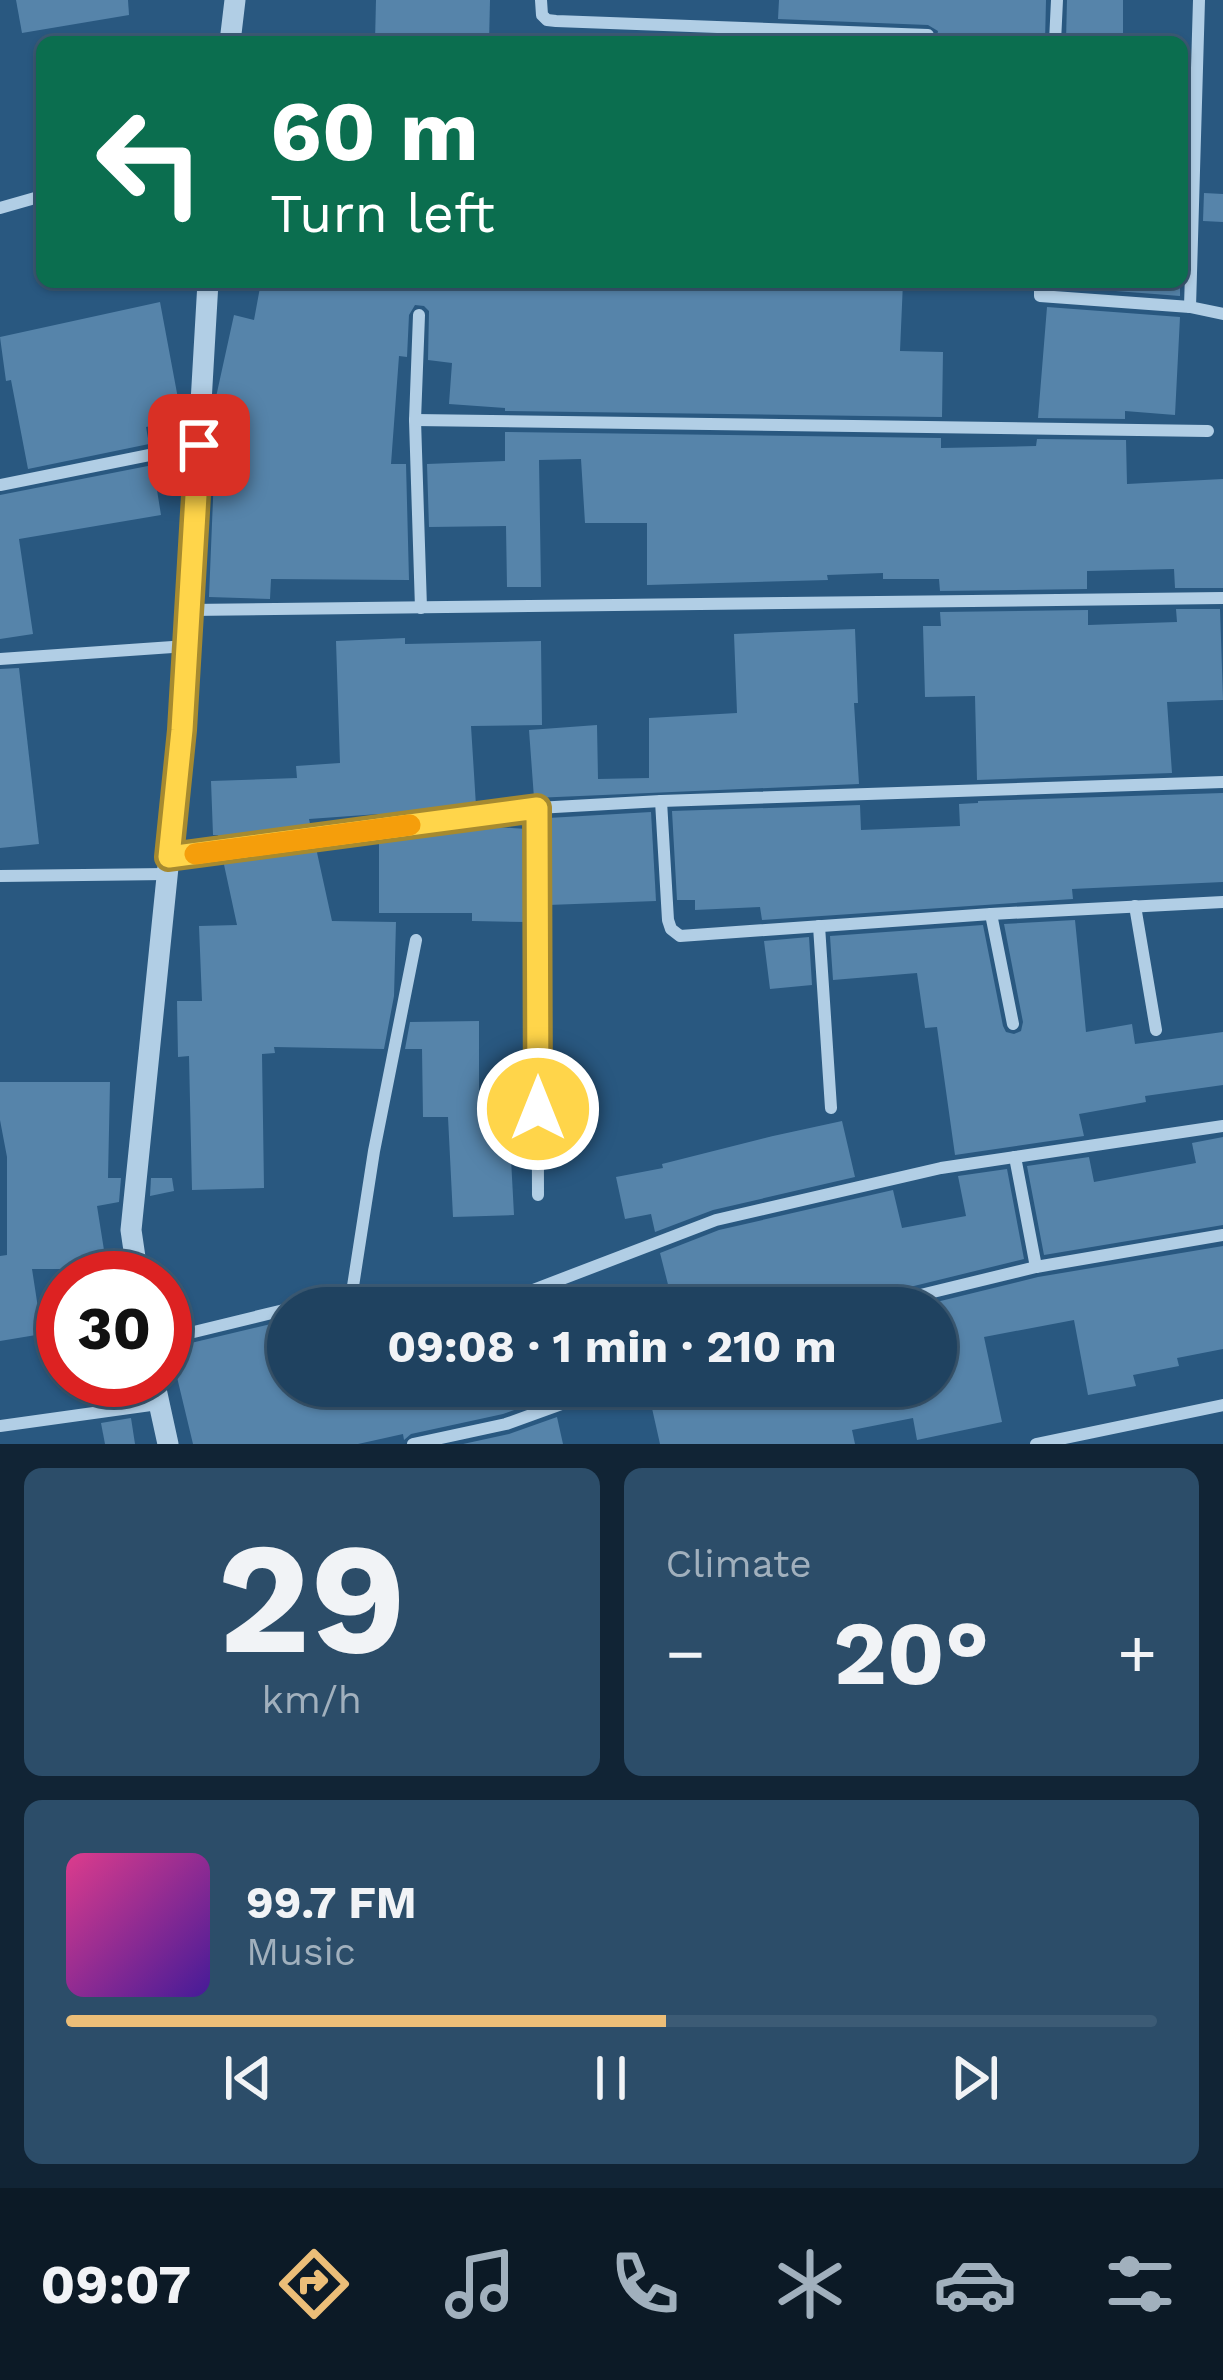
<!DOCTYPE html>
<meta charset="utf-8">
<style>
body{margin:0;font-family:"Work Sans",sans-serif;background:#2c4d69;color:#f1f3f6;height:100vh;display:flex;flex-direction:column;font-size:45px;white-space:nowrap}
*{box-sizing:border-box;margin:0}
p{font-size:39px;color:#a1b0bd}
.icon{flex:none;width:66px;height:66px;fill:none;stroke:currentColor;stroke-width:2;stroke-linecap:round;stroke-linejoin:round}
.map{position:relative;height:1444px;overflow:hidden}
.side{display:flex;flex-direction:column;gap:24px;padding:24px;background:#112435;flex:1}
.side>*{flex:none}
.top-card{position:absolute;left:36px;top:36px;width:1152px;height:252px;border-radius:18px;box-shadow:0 3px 9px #0004,0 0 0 3px #3c5b75;background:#0b6e4f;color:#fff;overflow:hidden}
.speed{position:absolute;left:36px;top:1251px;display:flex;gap:24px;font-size:60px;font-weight:700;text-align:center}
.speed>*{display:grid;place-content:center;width:156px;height:156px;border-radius:50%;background:#1f4260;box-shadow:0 3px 9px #0004,0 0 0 3px #3c5b75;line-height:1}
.speed .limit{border:18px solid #d22;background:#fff;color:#111}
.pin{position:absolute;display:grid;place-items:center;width:102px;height:102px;color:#fff;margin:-51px;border-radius:24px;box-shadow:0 6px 18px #0006}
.me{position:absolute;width:132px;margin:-66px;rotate:0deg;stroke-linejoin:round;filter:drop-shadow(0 0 9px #0008)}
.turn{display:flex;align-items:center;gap:42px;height:252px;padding:0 36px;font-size:54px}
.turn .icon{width:156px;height:156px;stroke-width:2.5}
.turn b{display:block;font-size:84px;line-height:102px}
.big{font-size:90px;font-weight:700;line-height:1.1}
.side .card{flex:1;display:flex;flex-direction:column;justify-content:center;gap:18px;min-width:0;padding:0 42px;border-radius:18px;background:#2c4d69}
.side .dial{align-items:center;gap:0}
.dial b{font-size:156px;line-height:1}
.song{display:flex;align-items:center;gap:36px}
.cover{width:144px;height:144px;border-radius:18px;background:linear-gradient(135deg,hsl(330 70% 55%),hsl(260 70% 35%))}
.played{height:12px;border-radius:6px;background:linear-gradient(90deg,#ecbe78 55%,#3c5b75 55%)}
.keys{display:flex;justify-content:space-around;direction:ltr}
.heat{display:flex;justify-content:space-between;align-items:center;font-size:66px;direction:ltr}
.side .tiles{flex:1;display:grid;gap:24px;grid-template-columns:1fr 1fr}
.card:last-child{grid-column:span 2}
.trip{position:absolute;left:267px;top:1287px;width:690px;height:120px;border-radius:60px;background:#1f4260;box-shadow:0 3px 9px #0004,0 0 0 3px #3c5b75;font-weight:700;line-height:120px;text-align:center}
.tab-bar{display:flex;height:192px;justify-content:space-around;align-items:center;background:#0c1a26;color:#a1b0bd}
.tab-bar .icon{width:84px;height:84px}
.tab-bar .on{color:#ecbe78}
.tab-bar b{font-size:54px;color:#f1f3f6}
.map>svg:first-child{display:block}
.building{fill:#5684aa}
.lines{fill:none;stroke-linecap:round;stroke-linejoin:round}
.minor{stroke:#b1cee5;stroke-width:12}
.tertiary{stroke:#b1cee5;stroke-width:21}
.route-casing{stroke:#a68a30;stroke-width:30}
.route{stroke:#ffd54a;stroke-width:21}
.slow{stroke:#f59e0b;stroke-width:21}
</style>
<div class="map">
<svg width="1223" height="1444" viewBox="0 0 1223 1444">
<rect width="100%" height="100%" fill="#295880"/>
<g class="building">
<polygon points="16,0 128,0 129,15 22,33"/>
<polygon points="376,0 490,0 489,42 375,42"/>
<polygon points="779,0 1046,0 1045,42 936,42 938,31 928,25 778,19"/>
<polygon points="1067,0 1123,0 1123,42 1066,42"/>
<polygon points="1204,193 1223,194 1223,222 1203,221"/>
<polygon points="261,282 903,282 900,351 943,352 942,417 505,411 505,408 449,404 452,363 428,360 429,311 424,306 415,305 409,315 407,357 399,356 391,464 406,464 409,580 271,579 270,599 209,597 214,475 223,412 215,414 216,397 234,315 254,320"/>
<polygon points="1051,282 1180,282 1180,296 1051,286"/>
<polygon points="160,302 182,420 146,427 149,444 28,469 11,380 6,381 0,337"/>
<polygon points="1047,307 1180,317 1175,415 1125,411 1125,419 1038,418"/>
<polygon points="505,432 941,438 941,448 1036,446 1037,439 1126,440 1127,484 1223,479 1223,588 1175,588 1174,569 1087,571 1087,589 940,591 939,579 883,579 883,573 827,575 828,580 647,585 647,523 585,523 581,459 539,460 541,587 507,587 506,526 429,527 427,464 505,461"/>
<polygon points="153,465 161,515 19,539 33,634 0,639 0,495"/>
<polygon points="1176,609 1220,609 1223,700 1167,702 1172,773 977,780 975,696 925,697 923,626 941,626 940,612 1088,610 1088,625 1177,622"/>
<polygon points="855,629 858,703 854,703 859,784 534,798 529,730 597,725 598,779 649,778 649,718 737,713 734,634"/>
<polygon points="405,638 405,644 541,641 542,725 471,726 476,806 379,818 379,814 309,819 311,828 219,840 218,835 213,835 211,781 297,778 296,766 340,763 336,641"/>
<polygon points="19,668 39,844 0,848 0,669"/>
<polygon points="1223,793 1223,882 1072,889 1073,899 762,920 760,907 695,910 695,900 677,900 672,811 860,805 861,830 960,826 959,804 978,803 978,801"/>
<polygon points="651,812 656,901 548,905 548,818"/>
<polygon points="478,826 527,829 527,922 472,921 472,913 379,913 379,840"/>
<polygon points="316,848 332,921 396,922 394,996 384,1049 274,1047 275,1053 262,1054 264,1188 192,1190 189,1056 178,1057 177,1001 202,1001 199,926 237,925 223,860"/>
<polygon points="1075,920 1086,1032 1132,1024 1135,1044 1223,1032 1223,1085 1145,1096 1146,1102 1079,1114 1084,1136 955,1155 937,1027 925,1028 917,973 833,980 830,936 983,925 1003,1026 1006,1032 1014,1034 1021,1031 1023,1022 1004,924"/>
<polygon points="809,937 812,985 770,989 764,941"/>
<polygon points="479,1021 479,1122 509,1121 514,1215 453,1217 448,1117 423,1117 422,1049 405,1049 410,1022"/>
<polygon points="0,1082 110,1082 108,1178 121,1178 119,1202 97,1206 107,1269 32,1269 42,1334 0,1341 0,1256 7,1255 7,1157 0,1120"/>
<polygon points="842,1121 855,1177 713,1210 655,1232 651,1214 625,1219 616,1177 663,1168 662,1164 773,1136"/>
<polygon points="1223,1137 1223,1225 1044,1255 1027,1166 1089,1157 1094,1182 1196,1163 1192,1143"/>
<polygon points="1007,1169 1024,1259 865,1298 859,1301 857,1308 674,1308 660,1253 719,1230 893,1190 902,1228 966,1216 958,1176"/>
<polygon points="151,1178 172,1178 174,1191 150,1196"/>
<polygon points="1223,1246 1223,1349 1177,1358 1179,1366 1133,1375 1136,1386 1088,1395 1074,1320 984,1337 1002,1422 917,1440 913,1418 852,1430 855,1444 660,1444 647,1386 936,1386 936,1308 912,1308 1038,1277"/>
<polygon points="288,1320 288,1386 551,1386 553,1396 503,1414 411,1434 404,1440 403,1434 358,1444 193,1444 170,1348"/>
<polygon points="94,1380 125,1380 128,1398 98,1402"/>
<polygon points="557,1417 563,1444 463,1444 509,1434"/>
<polygon points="131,1418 135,1444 105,1444 101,1423"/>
</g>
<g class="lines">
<g class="minor">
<polyline points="541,0 542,15 547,20 556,21 928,35"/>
<polyline points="1055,42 1057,0"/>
<polyline points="0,208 42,196"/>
<polyline points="1040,282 1040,296 1190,307 1223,314"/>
<polyline points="1190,307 1199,0"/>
<polyline points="419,315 415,420 421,608"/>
<polyline points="415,420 1208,431"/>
<polyline points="0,485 199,445"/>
<polyline points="189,610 1223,598"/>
<polyline points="0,659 187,646"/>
<polyline points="661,801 668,920 671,929 680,936 991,914 1223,902"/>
<polyline points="537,808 538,1195"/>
<polyline points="169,857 537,808 661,801 1223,782"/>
<polyline points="0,876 167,874"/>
<polyline points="1135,906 1156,1030"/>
<polyline points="991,914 1013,1024"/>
<polyline points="819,926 831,1108"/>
<polyline points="1015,1157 1036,1267"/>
<polyline points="351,1299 374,1151 416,940"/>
<polyline points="292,1308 334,1299 351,1299 360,1308"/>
<polyline points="486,1308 716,1220 941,1168 1223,1126"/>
<polyline points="867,1308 1036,1267 1223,1235"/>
<polyline points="165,1339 288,1309"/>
<polyline points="0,1426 158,1404"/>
<polyline points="413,1444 506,1424 611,1386"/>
<polyline points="1036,1444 1223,1405"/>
</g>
<g class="tertiary">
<polyline points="230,42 235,0"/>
<polyline points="138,1278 131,1230 182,730 208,282"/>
<polyline points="154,1380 168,1444"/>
</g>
</g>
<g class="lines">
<g class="route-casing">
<polyline id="route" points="199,445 182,730 169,857 537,808 538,1109"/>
</g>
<use href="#route" class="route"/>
<polyline class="slow" points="195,854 410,825"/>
</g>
</svg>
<div class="speed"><div class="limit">30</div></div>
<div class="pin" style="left:199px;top:445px;background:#d93025"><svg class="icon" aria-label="arrive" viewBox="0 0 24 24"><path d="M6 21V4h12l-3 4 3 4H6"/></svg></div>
<svg class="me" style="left:538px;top:1109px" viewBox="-20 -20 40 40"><circle r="17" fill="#ffd54a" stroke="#fff" stroke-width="3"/><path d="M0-11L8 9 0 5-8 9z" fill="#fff"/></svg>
<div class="trip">09:08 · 1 min · 210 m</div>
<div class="top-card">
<div class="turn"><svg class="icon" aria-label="left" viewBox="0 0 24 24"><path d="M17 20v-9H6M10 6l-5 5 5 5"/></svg><div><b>60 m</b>Turn left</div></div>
</div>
</div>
<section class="side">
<div class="tiles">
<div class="card dial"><b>29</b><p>km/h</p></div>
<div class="card"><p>Climate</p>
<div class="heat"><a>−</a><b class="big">20°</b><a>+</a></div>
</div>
<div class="card">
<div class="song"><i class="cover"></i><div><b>99.7 FM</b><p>Music</p></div></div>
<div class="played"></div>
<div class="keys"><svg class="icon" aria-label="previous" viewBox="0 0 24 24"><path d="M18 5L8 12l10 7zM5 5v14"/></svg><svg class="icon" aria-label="pause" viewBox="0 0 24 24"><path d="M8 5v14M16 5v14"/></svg><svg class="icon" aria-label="next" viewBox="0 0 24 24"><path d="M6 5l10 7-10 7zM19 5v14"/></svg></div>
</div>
</div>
</section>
<nav class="tab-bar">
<b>09:07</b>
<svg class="icon on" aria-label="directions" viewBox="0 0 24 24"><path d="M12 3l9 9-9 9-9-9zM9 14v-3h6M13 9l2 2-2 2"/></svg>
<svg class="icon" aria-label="music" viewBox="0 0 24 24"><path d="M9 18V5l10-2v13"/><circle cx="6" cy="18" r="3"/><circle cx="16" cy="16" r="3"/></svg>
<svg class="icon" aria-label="phone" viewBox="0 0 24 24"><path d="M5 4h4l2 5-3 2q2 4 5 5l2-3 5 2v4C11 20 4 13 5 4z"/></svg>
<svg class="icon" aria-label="climate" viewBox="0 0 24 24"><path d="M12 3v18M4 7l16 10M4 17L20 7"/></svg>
<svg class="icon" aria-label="car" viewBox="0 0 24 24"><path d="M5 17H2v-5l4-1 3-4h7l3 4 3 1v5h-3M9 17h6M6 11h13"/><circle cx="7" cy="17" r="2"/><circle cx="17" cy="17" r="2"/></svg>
<svg class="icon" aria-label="filters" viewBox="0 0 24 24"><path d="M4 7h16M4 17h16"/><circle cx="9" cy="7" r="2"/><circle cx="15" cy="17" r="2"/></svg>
</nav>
